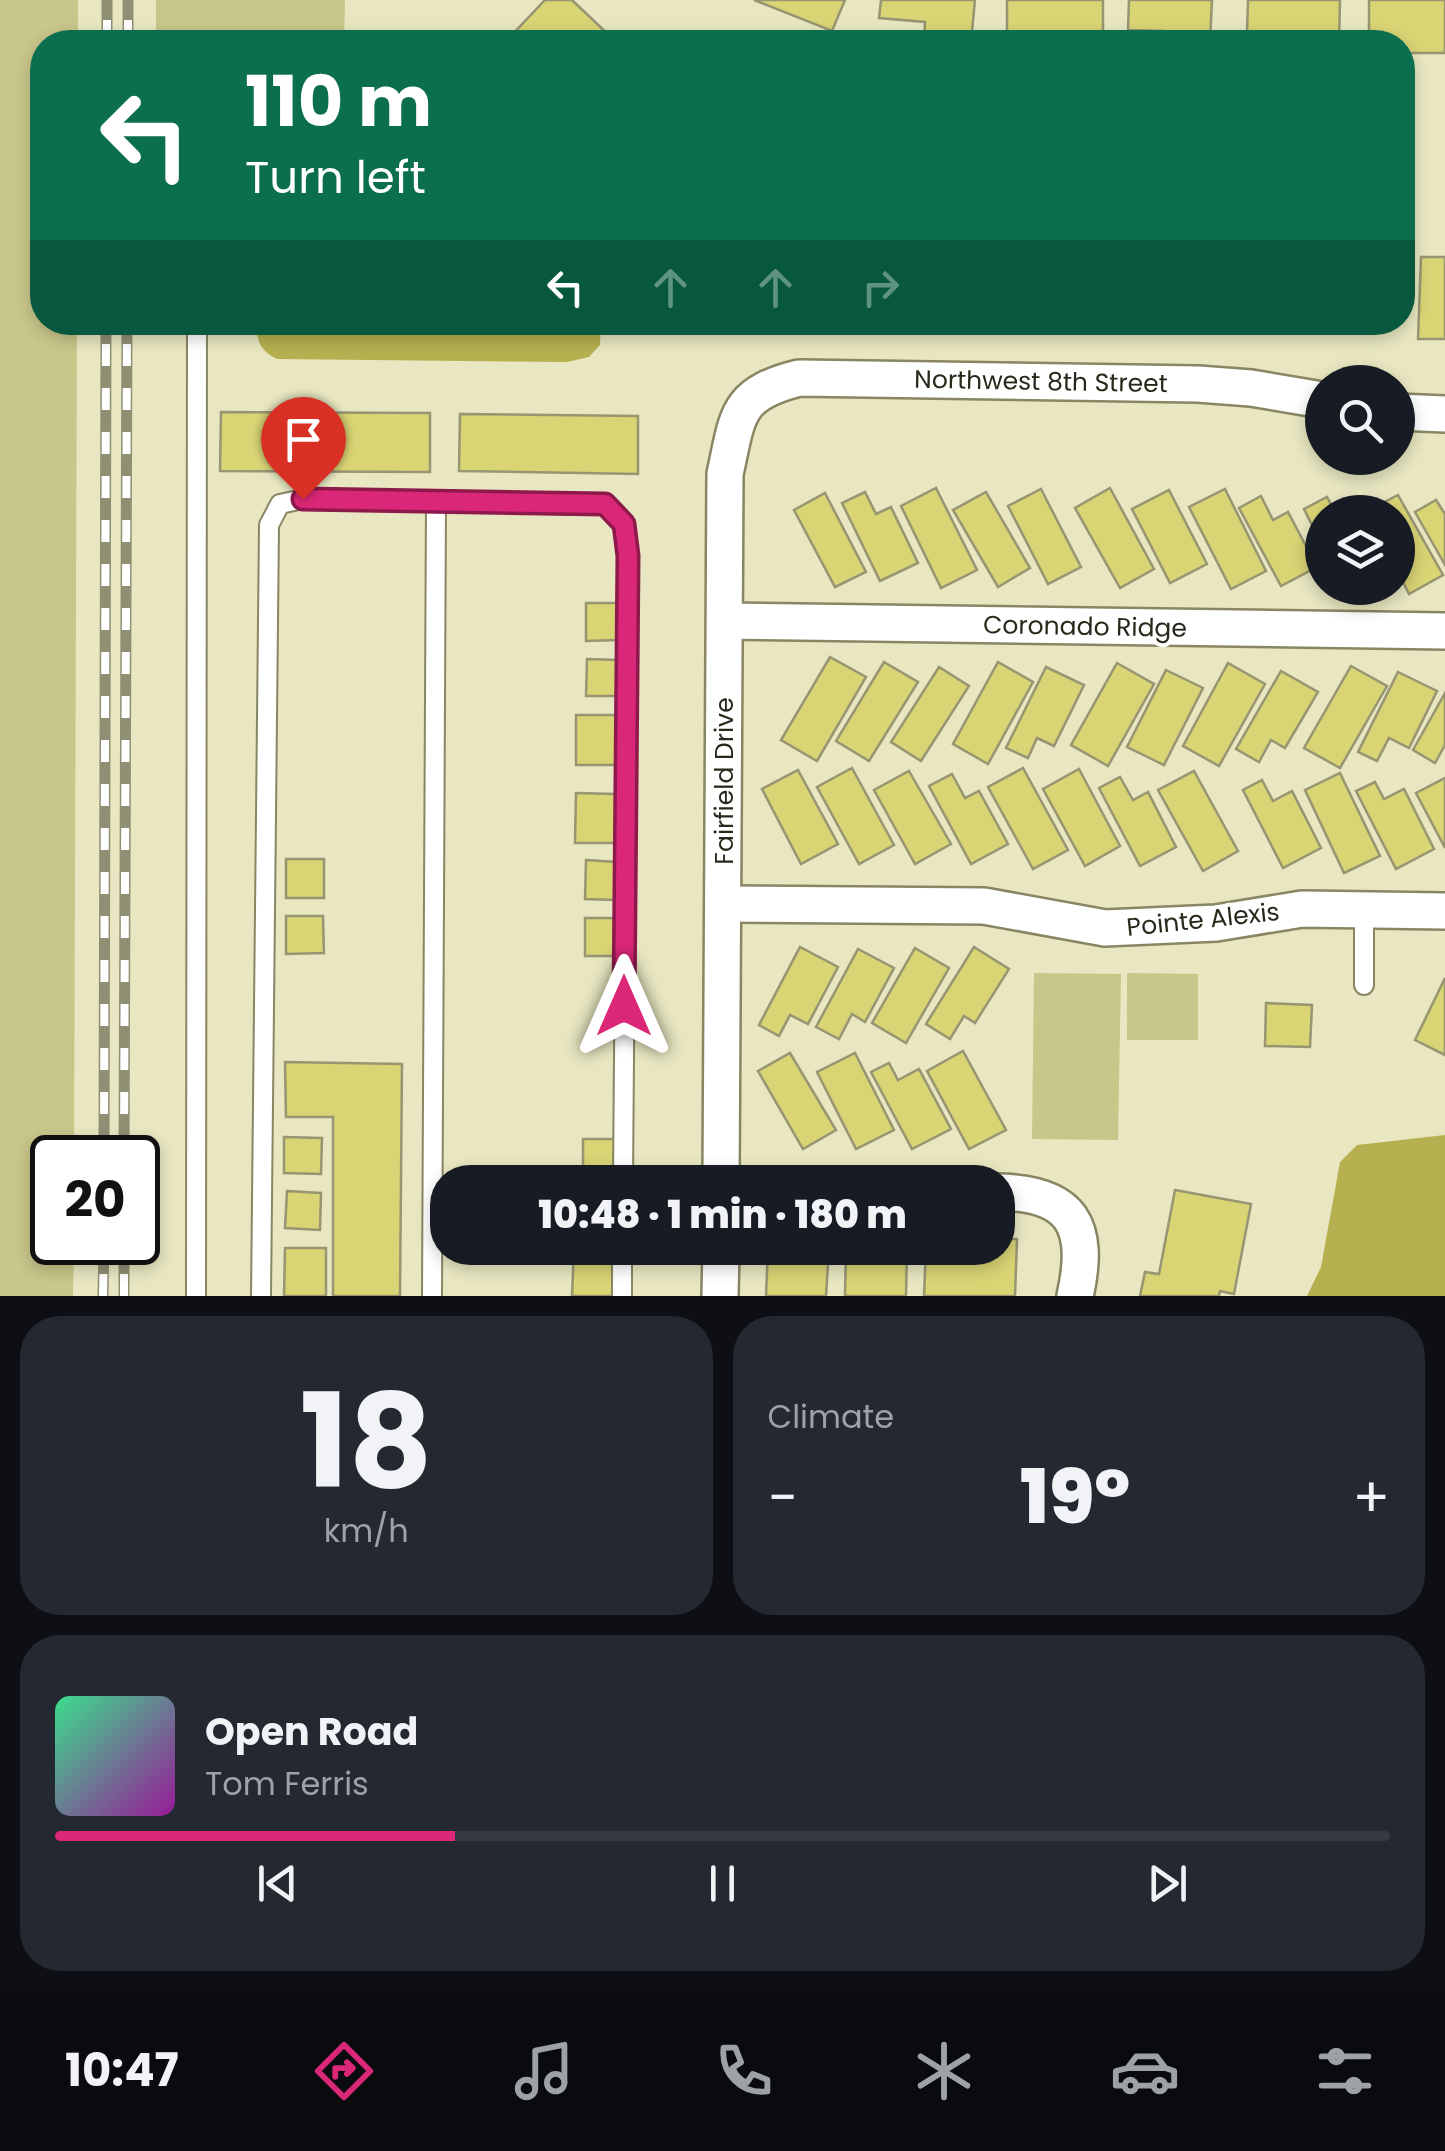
<!DOCTYPE html>
<meta charset="utf-8">
<style>
body{margin:0;font-family:Poppins,sans-serif;background:#242831;color:#f1f3f6;height:100vh;display:flex;flex-direction:column;font-size:38px;white-space:nowrap}
*{box-sizing:border-box;margin:0}
p{font-size:32px;color:#9ea1a6}
.icon{flex:none;width:55px;height:55px;fill:none;stroke:currentColor;stroke-width:2;stroke-linecap:round;stroke-linejoin:round}
.map{position:relative;height:1296px;overflow:hidden}
.details{display:flex;flex-direction:column;gap:20px;padding:20px;background:#0d0f14;flex:1}
.details>*{flex:none}
.guide{position:absolute;left:30px;top:30px;width:1385px;height:305px;border-radius:40px;box-shadow:0 5px 15px #0003;background:#0b6e4f;color:#fff;overflow:hidden}
.tools{position:absolute;left:1305px;top:365px;display:grid;gap:20px}
.tools a{display:grid;place-items:center;width:110px;height:110px;border-radius:50%;background:#171b24;box-shadow:0 5px 15px #0003;font-size:50px}
.speed{position:absolute;left:30px;top:1135px;display:flex;gap:20px;font-size:50px;font-weight:700;text-align:center}
.speed>*{display:grid;place-content:center;width:130px;height:130px;border-radius:50%;background:#171b24;box-shadow:0 5px 15px #0003;line-height:1}
.speed .limit{border:5px solid #111;border-radius:15px;background:#fff;color:#111}
.pin{position:absolute;display:grid;place-items:center;width:85px;height:85px;color:#fff;margin:-102px -42px;border-radius:50% 50% 50% 0;rotate:-45deg;box-shadow:0 0 10px #0007}
.pin .icon{rotate:45deg}
.me{position:absolute;width:110px;margin:-55px;rotate:0deg;stroke-linejoin:round;filter:drop-shadow(0 0 8px #0008)}
.turn{display:flex;align-items:center;gap:35px;height:210px;padding:0 50px;font-size:45px}
.turn .icon{width:130px;height:130px;stroke-width:2.5}
.turn b{display:block;font-size:70px;line-height:85px}
.lanes{display:flex;align-items:center;height:95px;padding:0 50px;background:#0003;justify-content:center;gap:50px;direction:ltr}
.lanes .off{opacity:.35}
.big{font-size:75px;font-weight:800;line-height:1.1}
.details .widget{flex:1;display:flex;flex-direction:column;justify-content:center;gap:15px;min-width:0;padding:0 35px;border-radius:40px;background:#242831}
.details .dial{align-items:center;gap:0}
.dial b{font-size:130px;line-height:1}
.song{display:flex;align-items:center;gap:30px}
.cover{width:120px;height:120px;border-radius:15px;background:linear-gradient(135deg,hsl(150 70% 55%),hsl(300 70% 35%))}
.played{height:10px;border-radius:5px;background:linear-gradient(90deg,#db2777 30%,#363941 30%)}
.keys{display:flex;justify-content:space-around;direction:ltr}
.heat{display:flex;justify-content:space-between;align-items:center;font-size:55px;direction:ltr}
.details .tiles{flex:1;display:grid;gap:20px;grid-template-columns:1fr 1fr}
.widget:last-child{grid-column:span 2}
.trip{position:absolute;left:430px;top:1165px;width:585px;height:100px;border-radius:40px;background:#171b24;box-shadow:0 5px 15px #0003;font-weight:800;line-height:100px;text-align:center}
.tabs{display:flex;height:160px;justify-content:space-around;align-items:center;background:#090b0e;color:#9ea1a6}
.tabs .icon{width:70px;height:70px}
.tabs .current{color:#db2777}
.tabs b{font-size:45px;color:#f1f3f6}
.map>svg:first-child{display:block}
.green{fill:#c9c68a}
.water{fill:#b6b050}
.building{fill:#d9d474;stroke:#979572;stroke-width:2.5}
.lines{fill:none;stroke-linecap:round;stroke-linejoin:round}
.lane-casing{stroke:#888663;stroke-width:22}
.street-casing{stroke:#888663;stroke-width:40}
.lane{stroke:#fff;stroke-width:18}
.street{stroke:#fff;stroke-width:35}
.rail-casing{stroke:#8f8f74;stroke-width:11}
.rail{stroke:#fff;stroke-width:8;stroke-dasharray:22;stroke-linecap:butt}
.route-casing{stroke:#8e194d;stroke-width:25}
.route{stroke:#db2777;stroke-width:18}
.labels{text-anchor:middle;stroke-width:8;stroke-linejoin:round;paint-order:stroke}
.street-label{font-size:25px;fill:#29291b;stroke:#fff}
</style>
<div class="map">
<svg width="1445" height="1296" viewBox="0 0 1445 1296">
<rect width="100%" height="100%" fill="#e8e7c1"/>
<g class="green">
<polygon points="0,0 78,0 78,42 42,42 42,322 77,323 74,1157 52,1158 52,1242 74,1243 73,1296 0,1296"/>
<polygon points="156,0 345,0 344,42 156,42"/>
<polygon points="1034,973 1121,974 1118,1140 1032,1139"/>
<polygon points="1127,973 1198,974 1198,1040 1127,1040"/>
</g>
<g class="water">
<path d="M256,323L601,322V323L600,345L589,357L567,362L277,359C260,351 257,341 256,323Z"/>
<polygon points="1445,1135 1445,1296 1307,1296 1321,1267 1340,1162 1357,1145"/>
</g>
<g class="building">
<polygon points="545,0 572,0 612,38 607,42 516,42 510,37"/>
<polygon points="754,0 845,0 832,31"/>
<polygon points="881,0 975,0 971,42 924,42 925,22 879,18"/>
<polygon points="1007,0 1103,0 1103,42 1007,40"/>
<polygon points="1129,0 1212,0 1210,42 1162,42 1163,31 1128,30"/>
<polygon points="1248,0 1340,0 1339,42 1268,42 1268,34 1247,33"/>
<polygon points="1369,0 1445,0 1445,53 1402,53 1402,42 1369,42"/>
<polygon points="1421,257 1445,257 1445,339 1418,339"/>
<polygon points="221,412 430,413 430,472 220,471"/>
<polygon points="460,414 638,416 638,474 459,471"/>
<polygon points="936,488 977,570 941,588 901,506"/>
<polygon points="1110,488 1154,569 1120,588 1075,508"/>
<polygon points="1041,489 1081,567 1048,584 1008,506"/>
<polygon points="1225,489 1266,571 1231,589 1189,507"/>
<polygon points="1169,490 1207,564 1170,583 1132,509"/>
<polygon points="865,492 876,514 891,507 918,563 880,581 842,503"/>
<polygon points="986,492 1030,568 998,587 953,510"/>
<polygon points="825,493 866,572 835,587 794,510"/>
<polygon points="1398,495 1443,575 1409,594 1398,572 1398,512 1366,512"/>
<polygon points="1261,496 1273,520 1288,512 1317,567 1281,586 1239,508"/>
<polygon points="1327,497 1335,512 1322,512 1322,545 1304,509"/>
<polygon points="1436,500 1445,514 1445,565 1415,512"/>
<polygon points="586,603 618,603 618,640 586,641"/>
<polygon points="830,657 866,677 817,761 781,740"/>
<polygon points="587,659 618,660 617,696 586,696"/>
<polygon points="884,662 918,682 869,761 836,741"/>
<polygon points="998,662 1033,682 988,764 953,744"/>
<polygon points="1117,663 1154,684 1108,766 1071,745"/>
<polygon points="1228,663 1265,684 1219,766 1183,746"/>
<polygon points="1351,666 1387,686 1340,768 1304,748"/>
<polygon points="939,667 969,686 921,761 891,742"/>
<polygon points="1046,667 1084,685 1054,746 1037,738 1028,758 1006,748"/>
<polygon points="1166,670 1203,688 1164,765 1127,747"/>
<polygon points="1281,671 1318,692 1285,748 1271,740 1259,762 1236,749"/>
<polygon points="1398,672 1437,691 1409,748 1389,738 1377,761 1358,752"/>
<polygon points="1445,693 1445,745 1435,763 1413,750"/>
<rect x="576" y="715" width="41" height="50"/>
<polygon points="852,768 894,845 859,864 817,787"/>
<polygon points="1023,768 1068,850 1033,869 988,787"/>
<polygon points="1079,769 1120,846 1085,866 1043,789"/>
<polygon points="798,770 838,844 801,864 762,789"/>
<polygon points="909,771 951,844 915,864 874,790"/>
<polygon points="1194,771 1238,851 1203,871 1158,790"/>
<polygon points="1340,773 1380,856 1344,873 1305,790"/>
<polygon points="952,774 965,798 979,791 1008,844 971,864 929,786"/>
<polygon points="1120,777 1133,800 1148,792 1176,847 1140,866 1099,788"/>
<polygon points="1445,778 1445,848 1416,793"/>
<polygon points="1262,780 1273,801 1292,791 1321,848 1283,868 1243,790"/>
<polygon points="1375,782 1384,799 1404,789 1434,849 1396,869 1356,791"/>
<polygon points="576,793 616,794 615,843 575,843"/>
<rect x="286" y="859" width="38" height="39"/>
<polygon points="586,860 616,862 615,900 585,899"/>
<polygon points="286,916 323,916 324,953 286,954"/>
<polygon points="585,918 616,918 615,956 585,956"/>
<polygon points="800,947 838,967 808,1024 790,1015 779,1036 759,1025"/>
<polygon points="974,947 1009,969 975,1023 964,1016 950,1039 926,1024"/>
<polygon points="915,948 949,968 906,1043 872,1023"/>
<polygon points="858,949 894,968 865,1022 852,1014 839,1039 816,1027"/>
<polygon points="1445,978 1445,1055 1415,1040"/>
<polygon points="1266,1003 1312,1005 1310,1047 1265,1046"/>
<polygon points="963,1051 1006,1130 969,1149 927,1071"/>
<polygon points="790,1053 836,1130 803,1149 758,1071"/>
<polygon points="855,1053 894,1130 856,1149 817,1072"/>
<polygon points="285,1062 402,1064 400,1296 333,1296 333,1117 286,1117"/>
<polygon points="889,1063 898,1080 919,1069 951,1129 912,1149 871,1072"/>
<polygon points="284,1137 322,1138 321,1174 284,1173"/>
<rect x="583" y="1139" width="31" height="36"/>
<polygon points="1175,1190 1251,1204 1234,1294 1220,1291 1219,1296 1140,1296 1145,1272 1159,1274"/>
<polygon points="287,1191 321,1193 320,1230 285,1228"/>
<polygon points="998,1239 1017,1239 1015,1296 924,1296 926,1248 998,1248"/>
<polygon points="285,1248 326,1248 326,1296 284,1296"/>
<polygon points="768,1248 829,1248 826,1296 766,1296"/>
<polygon points="846,1248 907,1248 906,1296 845,1296"/>
<polygon points="574,1249 615,1251 613,1296 572,1296"/>
</g>
<g class="lines">
<g class="lane-casing">
<g id="lane">
<polyline points="1364,910 1364,985"/>
<polyline points="196,1296 197,322"/>
<polyline points="261,1296 269,525 280,504 303,499 605,505 624,524 628,556 623,1182"/>
<polyline points="432,1296 436,502"/>
<polyline points="622,1296 622,1248"/>
</g>
</g>
<g class="street-casing">
<g id="street">
<polyline points="1398,412 1445,414"/>
<polyline points="725,621 1445,631"/>
<polyline points="723,904 984,906 1105,928 1216,923 1302,909 1445,911"/>
<path d="M721,1182L725,474C738,415 735,394 799,378L1198,384L1251,388L1322,400"/>
<path d="M998,1192C1072,1193 1091,1225 1075,1296"/>
<polyline points="720,1296 721,1248"/>
</g>
</g>
<use href="#lane" class="lane"/>
<use href="#street" class="street"/>
<g class="rail-casing">
<g id="rail">
<polyline points="107,42 107,0"/>
<polyline points="128,42 128,0"/>
<polyline points="104,1158 106,322"/>
<polyline points="124,1158 127,322"/>
<polyline points="103,1296 104,1242"/>
<polyline points="124,1296 124,1242"/>
</g>
</g>
<use href="#rail" class="rail"/>
</g>
<g class="lines">
<g class="route-casing">
<polyline id="route" points="303,499 605,504 624,524 628,556 624,1006"/>
</g>
<use href="#route" class="route"/>
</g>
<g class="labels">
<g class="street-label">
<text transform="translate(1041 381) rotate(1)" y="9">Northwest 8th Street</text>
<text transform="translate(1085 626) rotate(1)" y="9">Coronado Ridge</text>
<text transform="translate(724 781) rotate(-90)" y="9">Fairfield Drive</text>
<text transform="translate(1203 919) rotate(-6)" y="9">Pointe Alexis</text>
</g>
</g>
</svg>
<div class="tools">
<a><svg class="icon" aria-label="search" viewBox="0 0 24 24"><circle cx="10" cy="10" r="6"/><path d="M15 15l6 6"/></svg></a>
<a><svg class="icon" aria-label="layers" viewBox="0 0 24 24"><path d="M12 4l9 5-9 5-9-5zM3 14l9 5 9-5"/></svg></a>
</div>
<div class="speed"><div class="limit">20</div></div>
<div class="pin" style="left:303px;top:499px;background:#d93025"><svg class="icon" aria-label="arrive" viewBox="0 0 24 24"><path d="M6 21V4h12l-3 4 3 4H6"/></svg></div>
<svg class="me" style="left:624px;top:1006px" viewBox="-20 -20 40 40"><path d="M0-17L14 15 0 8-14 15z" fill="#db2777" stroke="#fff" stroke-width="4"/></svg>
<div class="trip">10:48 · 1 min · 180 m</div>
<div class="guide">
<div class="turn"><svg class="icon" aria-label="left" viewBox="0 0 24 24"><path d="M17 20v-9H6M10 6l-5 5 5 5"/></svg><div><b>110 m</b>Turn left</div></div>
<div class="lanes"><svg class="icon" aria-label="left" viewBox="0 0 24 24"><path d="M17 20v-9H6M10 6l-5 5 5 5"/></svg><svg class="icon off" aria-label="ahead" viewBox="0 0 24 24"><path d="M12 20V5M6 11l6-6 6 6"/></svg><svg class="icon off" aria-label="ahead" viewBox="0 0 24 24"><path d="M12 20V5M6 11l6-6 6 6"/></svg><svg class="icon off" aria-label="right" viewBox="0 0 24 24"><path d="M7 20v-9h11M14 6l5 5-5 5"/></svg></div>
</div>
</div>
<section class="details">
<div class="tiles">
<div class="widget dial"><b>18</b><p>km/h</p></div>
<div class="widget"><p>Climate</p>
<div class="heat"><a>−</a><b class="big">19°</b><a>+</a></div>
</div>
<div class="widget">
<div class="song"><i class="cover"></i><div><b>Open Road</b><p>Tom Ferris</p></div></div>
<div class="played"></div>
<div class="keys"><svg class="icon" aria-label="previous" viewBox="0 0 24 24"><path d="M18 5L8 12l10 7zM5 5v14"/></svg><svg class="icon" aria-label="pause" viewBox="0 0 24 24"><path d="M8 5v14M16 5v14"/></svg><svg class="icon" aria-label="next" viewBox="0 0 24 24"><path d="M6 5l10 7-10 7zM19 5v14"/></svg></div>
</div>
</div>
</section>
<nav class="tabs">
<b>10:47</b>
<svg class="icon current" aria-label="directions" viewBox="0 0 24 24"><path d="M12 3l9 9-9 9-9-9zM9 14v-3h6M13 9l2 2-2 2"/></svg>
<svg class="icon" aria-label="music" viewBox="0 0 24 24"><path d="M9 18V5l10-2v13"/><circle cx="6" cy="18" r="3"/><circle cx="16" cy="16" r="3"/></svg>
<svg class="icon" aria-label="phone" viewBox="0 0 24 24"><path d="M5 4h4l2 5-3 2q2 4 5 5l2-3 5 2v4C11 20 4 13 5 4z"/></svg>
<svg class="icon" aria-label="climate" viewBox="0 0 24 24"><path d="M12 3v18M4 7l16 10M4 17L20 7"/></svg>
<svg class="icon" aria-label="car" viewBox="0 0 24 24"><path d="M5 17H2v-5l4-1 3-4h7l3 4 3 1v5h-3M9 17h6M6 11h13"/><circle cx="7" cy="17" r="2"/><circle cx="17" cy="17" r="2"/></svg>
<svg class="icon" aria-label="filters" viewBox="0 0 24 24"><path d="M4 7h16M4 17h16"/><circle cx="9" cy="7" r="2"/><circle cx="15" cy="17" r="2"/></svg>
</nav>
